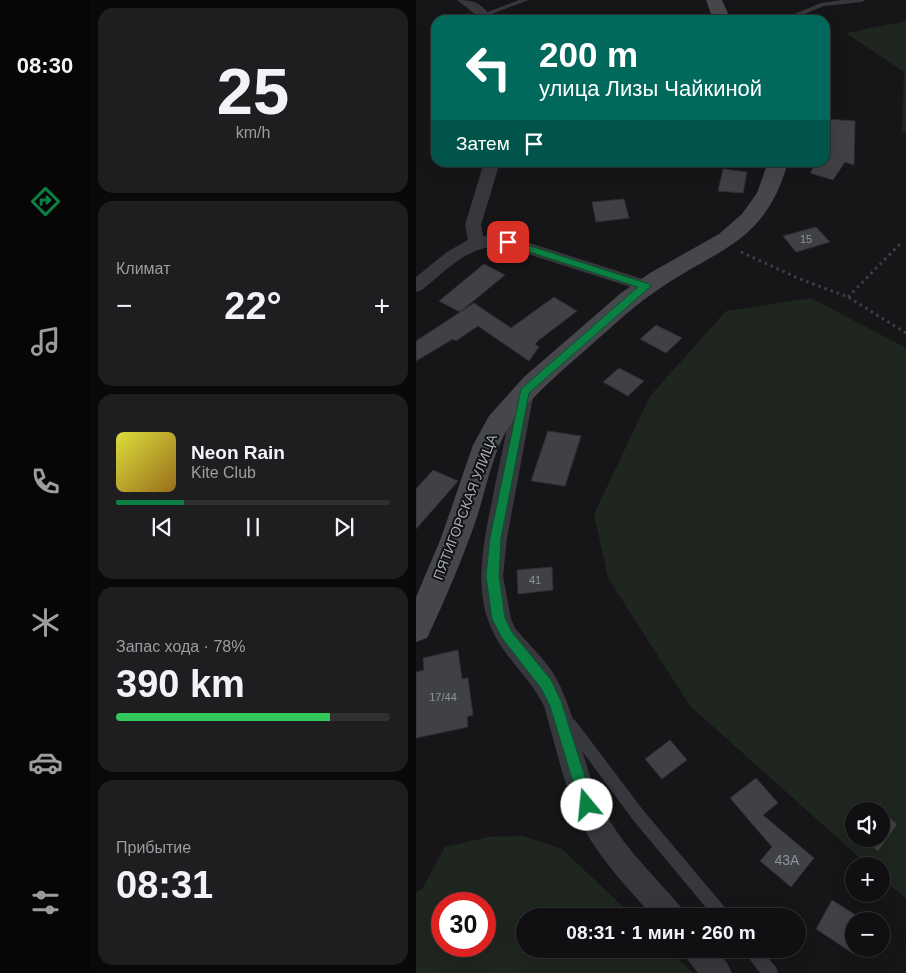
<!DOCTYPE html>
<html lang="ru">
<meta charset="utf-8">
<style>
body{margin:0;font-family:Helvetica,sans-serif;background:#1e1e20;color:#f1f3f6;height:100vh;display:flex;flex-direction:column;font-size:19px;white-space:nowrap}
*{box-sizing:border-box;margin:0}
p{font-size:16px;color:#9c9d9f}
.icon{flex:none;width:28px;height:28px;fill:none;stroke:currentColor;stroke-width:2;stroke-linecap:round;stroke-linejoin:round}
.map{position:relative;flex:1;overflow:hidden}
.details{display:flex;flex-direction:column;gap:8px;padding:8px;background:#09090a;width:326px}
.details>*{flex:none}
.top-card{position:absolute;left:15px;top:15px;width:399px;height:152px;border-radius:15px;box-shadow:0 5px 20px #0002,0 0 0 1px #303032;background:#00695c;color:#fff;overflow:hidden}
.tools{position:absolute;left:429px;top:802px;display:grid;gap:10px}
.tools a{display:grid;place-items:center;width:45px;height:45px;border-radius:50%;background:#101012;box-shadow:0 5px 20px #0002,0 0 0 1px #303032;font-size:25px}
.speed{position:absolute;left:15px;top:892px;display:flex;gap:10px;font-size:25px;font-weight:700;text-align:center}
.speed>*{display:grid;place-content:center;width:65px;height:65px;border-radius:50%;background:#101012;box-shadow:0 5px 20px #0002,0 0 0 1px #303032;line-height:1}
.speed .limit{border:8px solid #d22;background:#fff;color:#111}
.pin{position:absolute;display:grid;place-items:center;width:42px;height:42px;color:#fff;margin:-21px;border-radius:10px;box-shadow:0 2px 8px #0006}
.me{position:absolute;width:55px;margin:-28px;rotate:343deg;stroke-linejoin:round;filter:drop-shadow(0 0 4px #0008)}
.turn{display:flex;align-items:center;gap:18px;height:105px;padding:0 25px;font-size:22px}
.turn .icon{width:65px;height:65px;stroke-width:2.5}
.turn b{display:block;font-size:35px;line-height:42px}
.then{display:flex;align-items:center;height:48px;padding:0 25px;background:#0003;gap:10px;font-size:19px}
.big{font-size:38px;font-weight:700;line-height:1.1}
.details .tile{flex:1;display:flex;flex-direction:column;justify-content:center;gap:8px;min-width:0;padding:0 18px;border-radius:15px;background:#1e1e20}
.details .dial{align-items:center;gap:0}
.dial b{font-size:65px;line-height:1}
.song{display:flex;align-items:center;gap:15px}
.cover{width:60px;height:60px;border-radius:8px;background:linear-gradient(135deg,hsl(60 70% 55%),hsl(40 70% 35%))}
.played{height:5px;border-radius:2px;background:linear-gradient(90deg,#0b8043 25%,#303032 25%)}
.keys{display:flex;justify-content:space-around;direction:ltr}
.heat{display:flex;justify-content:space-between;align-items:center;font-size:28px;direction:ltr}
.charge{height:8px;border-radius:4px;background:linear-gradient(90deg,#34c759 78%,#303032 0)}
.trip{position:absolute;left:100px;top:908px;width:290px;height:50px;border-radius:25px;background:#101012;box-shadow:0 5px 20px #0002,0 0 0 1px #303032;font-weight:700;line-height:50px;text-align:center}
main{display:flex;flex:1;min-height:0}
.dock{display:flex;flex-direction:column;width:90px;justify-content:space-around;align-items:center;background:#060607;color:#9c9d9f}
.dock .icon{width:35px;height:35px}
.dock .current{color:#0b8043}
.dock b{font-size:22px;color:#f1f3f6}
.map>svg:first-child{display:block}
.green{fill:#1e261f;fill-rule:evenodd}
.building{fill:#404145;stroke:#303034}
.lines{fill:none;stroke-linecap:round;stroke-linejoin:round}
.path{stroke:#3d3f44;stroke-width:3;stroke-dasharray:2.5 4;stroke-linecap:butt}
.lane{fill:#37383d;fill-rule:evenodd}
.street{fill:#37383d;fill-rule:evenodd}
.secondary{fill:#45474d;fill-rule:evenodd}
.route{fill:#0b8043;stroke:#07532c}
.labels{text-anchor:middle;stroke-width:4;stroke-linejoin:round;paint-order:stroke}
.number-label{font-size:11px;fill:#8e929b}
.street-label{font-size:14px;fill:#a8adb8;stroke:#111113}
.near-number-label{font-size:14px;fill:#8e929b}
</style>
<main>
<nav class="dock">
<b>08:30</b>
<svg class="icon current" aria-label="directions" viewBox="0 0 24 24"><path d="M12 3l9 9-9 9-9-9zM9 14v-3h6M13 9l2 2-2 2"/></svg>
<svg class="icon" aria-label="music" viewBox="0 0 24 24"><path d="M9 18V5l10-2v13"/><circle cx="6" cy="18" r="3"/><circle cx="16" cy="16" r="3"/></svg>
<svg class="icon" aria-label="phone" viewBox="0 0 24 24"><path d="M5 4h4l2 5-3 2q2 4 5 5l2-3 5 2v4C11 20 4 13 5 4z"/></svg>
<svg class="icon" aria-label="climate" viewBox="0 0 24 24"><path d="M12 3v18M4 7l16 10M4 17L20 7"/></svg>
<svg class="icon" aria-label="car" viewBox="0 0 24 24"><path d="M5 17H2v-5l4-1 3-4h7l3 4 3 1v5h-3M9 17h6M6 11h13"/><circle cx="7" cy="17" r="2"/><circle cx="17" cy="17" r="2"/></svg>
<svg class="icon" aria-label="filters" viewBox="0 0 24 24"><path d="M4 7h16M4 17h16"/><circle cx="9" cy="7" r="2"/><circle cx="15" cy="17" r="2"/></svg>
</nav>
<section class="details">
<div class="tile dial"><b>25</b><p>km/h</p></div>
<div class="tile"><p>Климат</p>
<div class="heat"><a>−</a><b class="big">22°</b><a>+</a></div>
</div>
<div class="tile">
<div class="song"><i class="cover"></i><div><b>Neon Rain</b><p>Kite Club</p></div></div>
<div class="played"></div>
<div class="keys"><svg class="icon" aria-label="previous" viewBox="0 0 24 24"><path d="M18 5L8 12l10 7zM5 5v14"/></svg><svg class="icon" aria-label="pause" viewBox="0 0 24 24"><path d="M8 5v14M16 5v14"/></svg><svg class="icon" aria-label="next" viewBox="0 0 24 24"><path d="M6 5l10 7-10 7zM19 5v14"/></svg></div>
</div>
<div class="tile"><p>Запас хода · 78%</p><b class="big">390 km</b><div class="charge"></div></div>
<div class="tile"><p>Прибытие</p><b class="big">08:31</b></div>
</section>
<div class="map">
<svg width="490" height="973" viewBox="0 0 490 973">
<rect width="100%" height="100%" fill="#161618"/>
<g class="green">
<polygon points="490,21 490,133 486,133 488,72 430,33"/>
<path d="M395,298L490,348V899L465,877V866H453L274,706L192,578L178,514L234,396L310,311ZM438,811H465V839H438Z"/>
<path d="M107,836L146,849L217,916H109V949H251L277,973H0V893L6,889L29,847L72,837ZM26,904H69V946H26Z"/>
</g>
<g class="building">
<polygon points="409,119 439,121 438,165 429,162 417,180 394,173 401,162 409,162"/>
<polygon points="307,169 331,172 327,193 302,191"/>
<polygon points="208,199 213,218 180,222 176,202"/>
<polygon points="400,227 414,242 380,252 367,236"/>
<polygon points="68,264 89,275 44,312 23,301"/>
<polygon points="138,297 161,311 123,340 119,344 123,347 113,361 62,326 40,341 37,339 0,361 0,341 58,303 95,328"/>
<polygon points="240,325 266,338 250,353 224,339"/>
<polygon points="203,368 228,381 212,396 187,382"/>
<polygon points="132,431 165,436 149,486 115,481"/>
<polygon points="17,470 42,481 0,529 0,489"/>
<polygon points="136,567 137,590 102,594 101,570"/>
<polygon points="42,650 46,679 52,678 57,715 51,717 52,727 0,738 0,672 8,670 7,658"/>
<polygon points="254,740 271,760 246,779 229,759"/>
<polygon points="340,778 362,803 347,815 398,858 375,887 344,861 356,847 314,798"/>
<polygon points="465,811 481,824 462,851 447,839 465,839"/>
<polygon points="416,900 449,921 438,921 438,949 441,949 438,954 400,929"/>
</g>
<g class="lines">
<g class="path">
<polyline points="325,252 384,279 432,297 490,333"/>
<polyline points="432,297 484,244"/>
</g>
<g class="lane">
<polygon points="103,0 113,0 70,16 64,15"/>
<polygon points="426,0 449,0 446,2 408,6 374,20 364,20 405,3"/>
<polygon points="154,718 159,720 227,810 312,911 314,916 297,916 217,820 149,728 147,724 149,720"/>
<polygon points="326,949 344,949 360,967 362,973 344,973"/>
</g>
<g class="street">
<path d="M41,0C60,0 67,4 77,20H63L60,15Z"/>
<path d="M68,162H84L65,225L67,236L80,235L98,238L236,282L239,286L236,290L230,292L224,290L90,247C55,242 31,270 6,290L0,292V277L31,252L52,240L49,225Z"/>
<path d="M108,385L115,387L118,392L91,538L87,576L95,619L99,628C112,644 130,660 140,678C161,717 166,761 183,800C200,840 236,873 264,906L268,916H236C215,891 191,867 174,839C150,799 141,750 128,706C113,675 83,654 72,620C57,577 71,529 79,485C86,454 92,423 98,392L101,387Z"/>
<polygon points="267,949 300,949 311,963 316,973 282,973 271,959"/>
</g>
<g class="secondary">
<polygon points="290,0 306,0 315,20 297,20"/>
<path d="M352,162H372C348,248 298,248 236,294C214,309 195,328 175,345C149,368 122,391 99,418C77,446 71,487 60,520C46,560 29,600 11,638L0,642V597L25,538L57,445L73,416L108,377L205,293L234,273L303,234L326,214L341,193Z"/>
</g>
</g>
<polygon class="route" points="92,239 233,284 235,286 113,393 85,538 83,576 89,618 95,631 135,680 145,701 178,805 176,810 171,812 166,810 164,805 134,706 125,688 86,638 76,619 70,576 74,538 105,389 222,287 89,244 89,240"/>
<g class="labels">
<g class="number-label">
<text x="390" y="243">15</text>
<text x="119" y="584">41</text>
<text x="27" y="701">17/44</text>
</g>
<g class="street-label">
<text transform="translate(49 507) rotate(-69)" y="5">ПЯТИГОРСКАЯ УЛИЦА</text>
</g>
<g class="near-number-label">
<text x="371" y="865">43А</text>
</g>
</g>
</svg>
<div class="tools">
<a><svg class="icon" aria-label="sound" viewBox="0 0 24 24"><path d="M4 9h4l5-4v14l-5-4H4zM17 9q2 3 0 6"/></svg></a>
<a>+</a>
<a>−</a>
</div>
<div class="speed"><div class="limit">30</div></div>
<div class="pin" style="left:92px;top:242px;background:#d93025"><svg class="icon" aria-label="arrive" viewBox="0 0 24 24"><path d="M6 21V4h12l-3 4 3 4H6"/></svg></div>
<svg class="me" style="left:171px;top:805px" viewBox="-20 -20 40 40"><circle r="19" fill="#fff"/><path d="M0-13L10 11 0 6-10 11z" fill="#0b8043"/></svg>
<div class="trip">08:31 · 1 мин · 260 m</div>
<div class="top-card">
<div class="turn"><svg class="icon" aria-label="left" viewBox="0 0 24 24"><path d="M17 20v-9H6M10 6l-5 5 5 5"/></svg><div><b>200 m</b>улица Лизы Чайкиной</div></div>
<div class="then">Затем<svg class="icon" aria-label="arrive" viewBox="0 0 24 24"><path d="M6 21V4h12l-3 4 3 4H6"/></svg></div>
</div>
</div>
</main>
